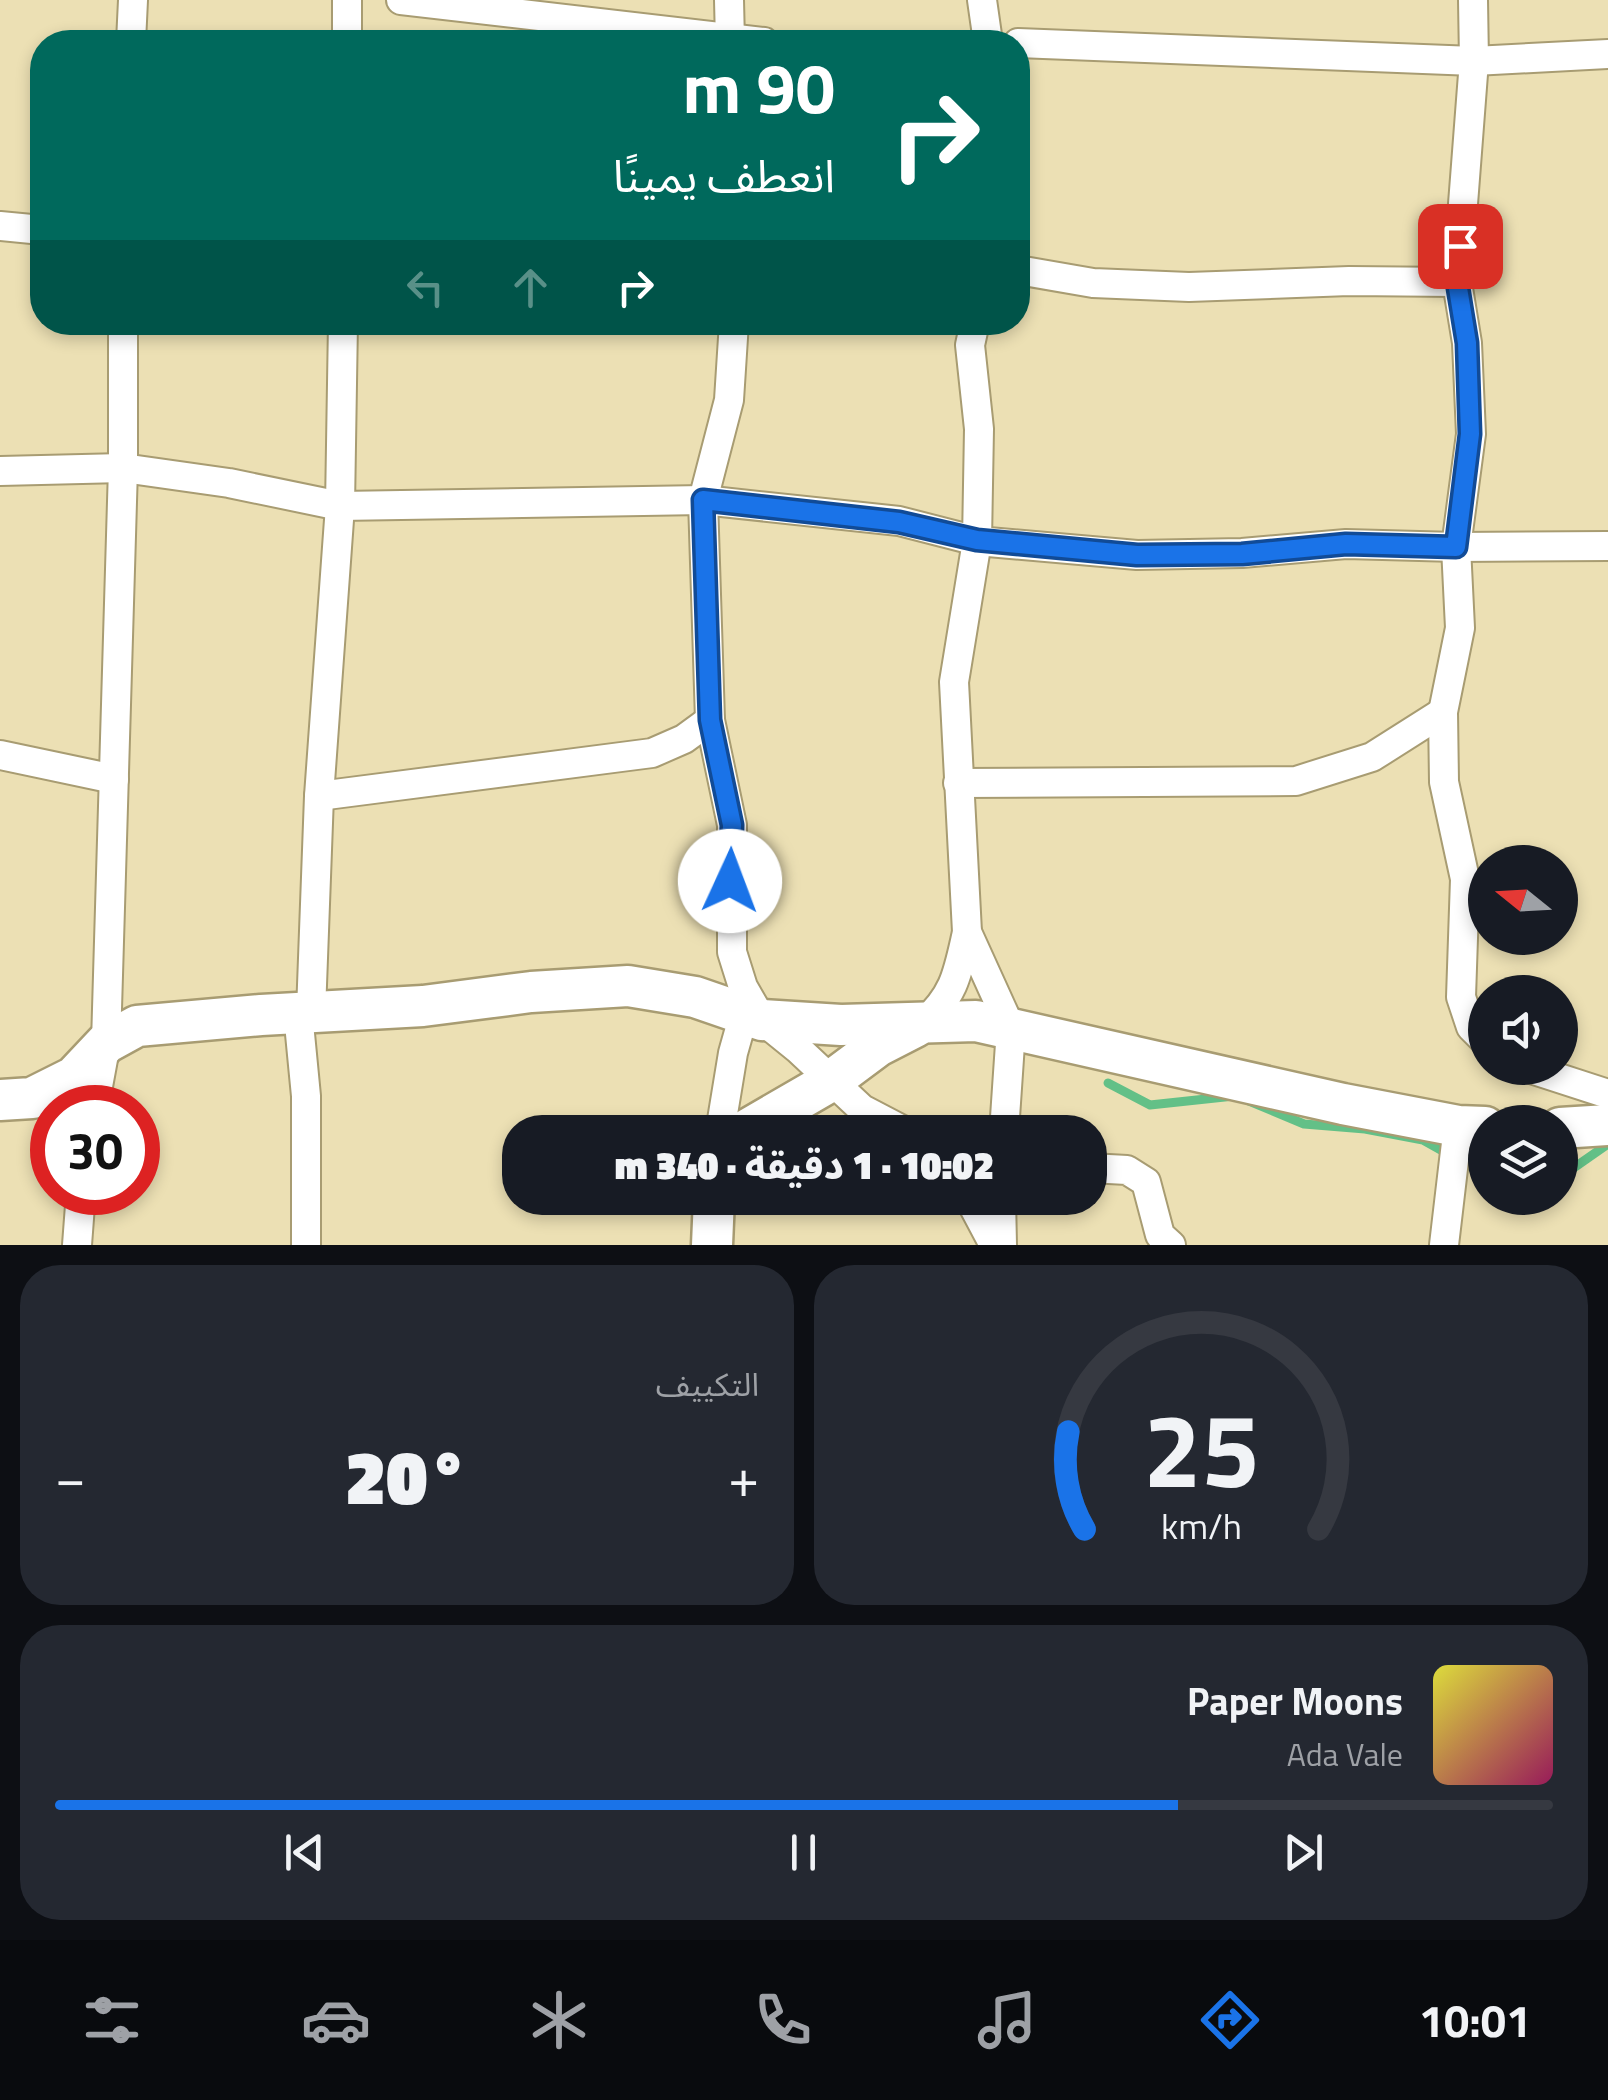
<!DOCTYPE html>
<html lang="ar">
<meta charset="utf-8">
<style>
body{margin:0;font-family:"Titillium Web","Noto Sans Arabic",sans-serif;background:#242831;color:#f1f3f6;direction:rtl;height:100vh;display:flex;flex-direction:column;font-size:38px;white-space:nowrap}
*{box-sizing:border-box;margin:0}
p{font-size:32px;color:#9ea1a6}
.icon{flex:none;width:55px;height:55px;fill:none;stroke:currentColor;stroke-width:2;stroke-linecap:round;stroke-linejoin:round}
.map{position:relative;height:1245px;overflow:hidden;direction:ltr}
.details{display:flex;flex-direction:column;gap:20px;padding:20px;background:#0d0f14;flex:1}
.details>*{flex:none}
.hud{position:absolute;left:30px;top:30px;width:1000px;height:305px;border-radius:40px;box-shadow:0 5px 15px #0003;direction:rtl;background:#00695c;color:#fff;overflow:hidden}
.needle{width:65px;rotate:288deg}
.buttons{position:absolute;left:1468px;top:845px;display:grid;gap:20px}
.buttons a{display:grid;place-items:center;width:110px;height:110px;border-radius:50%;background:#171b24;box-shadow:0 5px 15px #0003;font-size:50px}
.speed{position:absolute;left:30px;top:1085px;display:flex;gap:20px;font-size:50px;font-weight:700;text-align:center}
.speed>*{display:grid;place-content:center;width:130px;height:130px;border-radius:50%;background:#171b24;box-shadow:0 5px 15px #0003;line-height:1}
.speed .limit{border:15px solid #d22;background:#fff;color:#111}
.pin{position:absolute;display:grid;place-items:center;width:85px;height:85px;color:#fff;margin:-42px;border-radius:20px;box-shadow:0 5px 15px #0006}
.me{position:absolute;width:110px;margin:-55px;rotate:2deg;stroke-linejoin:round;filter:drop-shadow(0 0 8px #0008)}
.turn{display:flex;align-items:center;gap:35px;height:210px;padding:0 30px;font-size:45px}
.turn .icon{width:130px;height:130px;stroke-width:2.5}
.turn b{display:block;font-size:70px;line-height:85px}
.lanes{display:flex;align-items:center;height:95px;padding:0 30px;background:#0003;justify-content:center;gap:50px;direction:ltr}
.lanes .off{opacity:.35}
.big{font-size:75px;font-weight:800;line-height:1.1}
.details .tile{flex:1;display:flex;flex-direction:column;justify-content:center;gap:15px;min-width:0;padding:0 35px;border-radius:40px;background:#242831}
.details .dial{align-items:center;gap:0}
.dial svg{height:260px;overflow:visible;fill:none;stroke:#363941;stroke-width:7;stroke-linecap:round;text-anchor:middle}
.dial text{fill:#f1f3f6;stroke:none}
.song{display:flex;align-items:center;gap:30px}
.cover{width:120px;height:120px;border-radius:15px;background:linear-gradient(135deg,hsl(60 70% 55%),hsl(330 70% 35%))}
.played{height:10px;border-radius:5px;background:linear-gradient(90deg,#1a73e8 75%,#363941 75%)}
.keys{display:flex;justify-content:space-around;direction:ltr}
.heat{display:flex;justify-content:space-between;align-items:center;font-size:55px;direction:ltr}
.details .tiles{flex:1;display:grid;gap:20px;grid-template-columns:1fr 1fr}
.tile:last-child{grid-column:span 2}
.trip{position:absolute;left:502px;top:1115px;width:605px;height:100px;border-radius:40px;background:#171b24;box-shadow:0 5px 15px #0003;font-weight:800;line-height:100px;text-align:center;direction:rtl}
.dock{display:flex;height:160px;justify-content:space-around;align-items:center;background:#090b0e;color:#9ea1a6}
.dock .icon{width:70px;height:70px}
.dock .current{color:#1a73e8}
.dock b{font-size:45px;color:#f1f3f6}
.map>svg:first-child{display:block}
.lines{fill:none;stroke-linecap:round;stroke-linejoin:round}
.stream{stroke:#63c087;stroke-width:9}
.street-casing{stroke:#a89c72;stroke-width:32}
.secondary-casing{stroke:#a89c72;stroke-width:45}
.street{stroke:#fff;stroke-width:28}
.secondary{stroke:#fff;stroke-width:40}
.route-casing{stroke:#114b97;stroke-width:25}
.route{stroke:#1a73e8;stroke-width:18}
</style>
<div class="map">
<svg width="1608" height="1245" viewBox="0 0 1608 1245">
<rect width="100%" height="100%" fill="#ece0b4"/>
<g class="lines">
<g class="stream">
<polyline points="1108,1083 1150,1105 1234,1096"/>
<polyline points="1249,1101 1304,1124 1365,1129 1423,1140 1473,1168 1485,1169"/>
<polyline points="1560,1161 1575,1167 1608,1144"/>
</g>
<g class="street-casing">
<g id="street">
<polyline points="401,0 764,42"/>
<polyline points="729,0 730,42"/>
<polyline points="982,0 988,42"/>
<polyline points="1473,0 1474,61 1457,282 1467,343 1471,434 1456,547 1460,628 1443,712 1444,782 1465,879 1461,997 1471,1027 1485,1041"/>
<polyline points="131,42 133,0"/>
<polyline points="347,42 347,0"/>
<polyline points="1018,43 1474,61 1608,54"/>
<polyline points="0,226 42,230"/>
<polyline points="1018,270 1093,283 1189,287 1349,281 1457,282"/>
<polyline points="734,322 729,400 703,500 710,720 732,825 732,952 743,987 762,1020 798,1049 862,1109 906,1132"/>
<polyline points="975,322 970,345 979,429 977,541 954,682 967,932 1011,1029 1004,1132"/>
<polyline points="0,471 123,468 229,483 340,506 703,500 899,521 977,541 1137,555 1242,553 1346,544 1456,547 1608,546"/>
<polyline points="0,755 114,779"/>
<polyline points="958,783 1296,781 1372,757 1443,712"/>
<polyline points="319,796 652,753 684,739 710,720"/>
<polyline points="311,1012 319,796 340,506 343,322"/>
<polyline points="298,1013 306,1096 306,1245"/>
<path d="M923,1023C955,995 958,972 967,932"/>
<polyline points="1528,1068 1608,1094"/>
<polyline points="94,1108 106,1043 123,468 123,322"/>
<polyline points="720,1132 733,1053 744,1014"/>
<polyline points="1090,1168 1127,1170 1146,1182 1160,1235 1171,1245"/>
<polyline points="969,1198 994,1245"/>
<polyline points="1001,1198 1002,1245"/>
<polyline points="77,1245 81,1192"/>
<polyline points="1444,1245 1458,1126"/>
</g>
</g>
<g class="secondary-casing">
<g id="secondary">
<polyline points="0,1100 32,1098 74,1077 106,1043 137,1026 261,1015 423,1006 531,992 628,986 695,997 762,1020 841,1025 976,1021 1343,1104 1458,1126 1485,1127"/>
<polyline points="1560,1128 1608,1125"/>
<polyline points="743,1132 831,1081 878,1046 915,1027"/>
<polyline points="712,1245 714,1198"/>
</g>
</g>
<use href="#street" class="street"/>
<use href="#secondary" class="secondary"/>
</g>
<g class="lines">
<g class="route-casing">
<polyline id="route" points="730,881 732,825 710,720 703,500 899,522 977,540 1137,555 1242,554 1346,544 1456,547 1470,434 1467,343 1457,282 1460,246"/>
</g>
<use href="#route" class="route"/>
</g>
</svg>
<div class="buttons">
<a><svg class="needle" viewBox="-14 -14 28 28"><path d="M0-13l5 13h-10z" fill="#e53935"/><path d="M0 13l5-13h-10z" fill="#9ea1a6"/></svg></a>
<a><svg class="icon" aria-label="sound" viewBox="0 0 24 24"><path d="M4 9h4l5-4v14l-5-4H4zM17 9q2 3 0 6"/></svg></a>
<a><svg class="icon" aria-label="layers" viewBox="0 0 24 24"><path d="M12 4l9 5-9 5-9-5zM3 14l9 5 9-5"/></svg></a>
</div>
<div class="speed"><div class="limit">30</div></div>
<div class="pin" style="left:1460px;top:246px;background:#d93025"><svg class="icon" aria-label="arrive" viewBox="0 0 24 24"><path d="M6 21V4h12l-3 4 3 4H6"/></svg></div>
<svg class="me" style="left:730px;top:881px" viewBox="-20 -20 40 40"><circle r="19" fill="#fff"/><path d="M0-13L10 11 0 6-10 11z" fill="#1a73e8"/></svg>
<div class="trip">10:02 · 1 دقيقة · 340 m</div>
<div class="hud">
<div class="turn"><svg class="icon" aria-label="right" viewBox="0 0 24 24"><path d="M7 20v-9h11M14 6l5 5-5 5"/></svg><div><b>90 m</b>انعطف يمينًا</div></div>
<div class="lanes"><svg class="icon off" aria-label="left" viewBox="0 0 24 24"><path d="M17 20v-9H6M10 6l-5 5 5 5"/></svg><svg class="icon off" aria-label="ahead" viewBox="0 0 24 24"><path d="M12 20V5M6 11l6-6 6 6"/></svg><svg class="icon" aria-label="right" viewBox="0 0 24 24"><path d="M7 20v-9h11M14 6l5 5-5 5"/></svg></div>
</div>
</div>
<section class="details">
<div class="tiles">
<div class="tile dial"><svg viewBox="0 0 100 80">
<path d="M14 69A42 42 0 1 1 86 69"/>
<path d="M14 69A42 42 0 0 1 9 39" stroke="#1a73e8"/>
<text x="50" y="56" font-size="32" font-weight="700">25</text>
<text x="50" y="72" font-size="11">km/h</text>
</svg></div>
<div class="tile"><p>التكييف</p>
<div class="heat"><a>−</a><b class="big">20°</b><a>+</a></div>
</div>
<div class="tile">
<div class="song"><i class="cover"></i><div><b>Paper Moons</b><p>Ada Vale</p></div></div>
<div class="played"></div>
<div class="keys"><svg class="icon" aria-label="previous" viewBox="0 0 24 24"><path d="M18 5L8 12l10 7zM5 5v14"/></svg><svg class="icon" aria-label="pause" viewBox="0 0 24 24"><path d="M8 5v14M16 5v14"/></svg><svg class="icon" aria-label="next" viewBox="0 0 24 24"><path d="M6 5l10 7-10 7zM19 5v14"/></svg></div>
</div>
</div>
</section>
<nav class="dock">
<b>10:01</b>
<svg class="icon current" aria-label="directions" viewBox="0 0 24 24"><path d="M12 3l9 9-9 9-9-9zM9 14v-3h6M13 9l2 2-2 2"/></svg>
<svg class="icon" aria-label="music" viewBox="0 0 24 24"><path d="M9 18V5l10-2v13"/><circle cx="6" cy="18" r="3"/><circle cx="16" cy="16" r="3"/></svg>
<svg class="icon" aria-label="phone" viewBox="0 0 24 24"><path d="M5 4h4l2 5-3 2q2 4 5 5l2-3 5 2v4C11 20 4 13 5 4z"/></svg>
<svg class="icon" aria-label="climate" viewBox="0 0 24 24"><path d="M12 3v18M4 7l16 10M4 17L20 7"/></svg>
<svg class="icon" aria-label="car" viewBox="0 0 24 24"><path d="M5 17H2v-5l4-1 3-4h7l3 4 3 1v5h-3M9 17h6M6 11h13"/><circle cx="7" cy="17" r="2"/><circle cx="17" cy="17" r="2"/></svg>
<svg class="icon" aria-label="filters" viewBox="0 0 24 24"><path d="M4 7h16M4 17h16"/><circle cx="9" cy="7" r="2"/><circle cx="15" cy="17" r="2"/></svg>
</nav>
